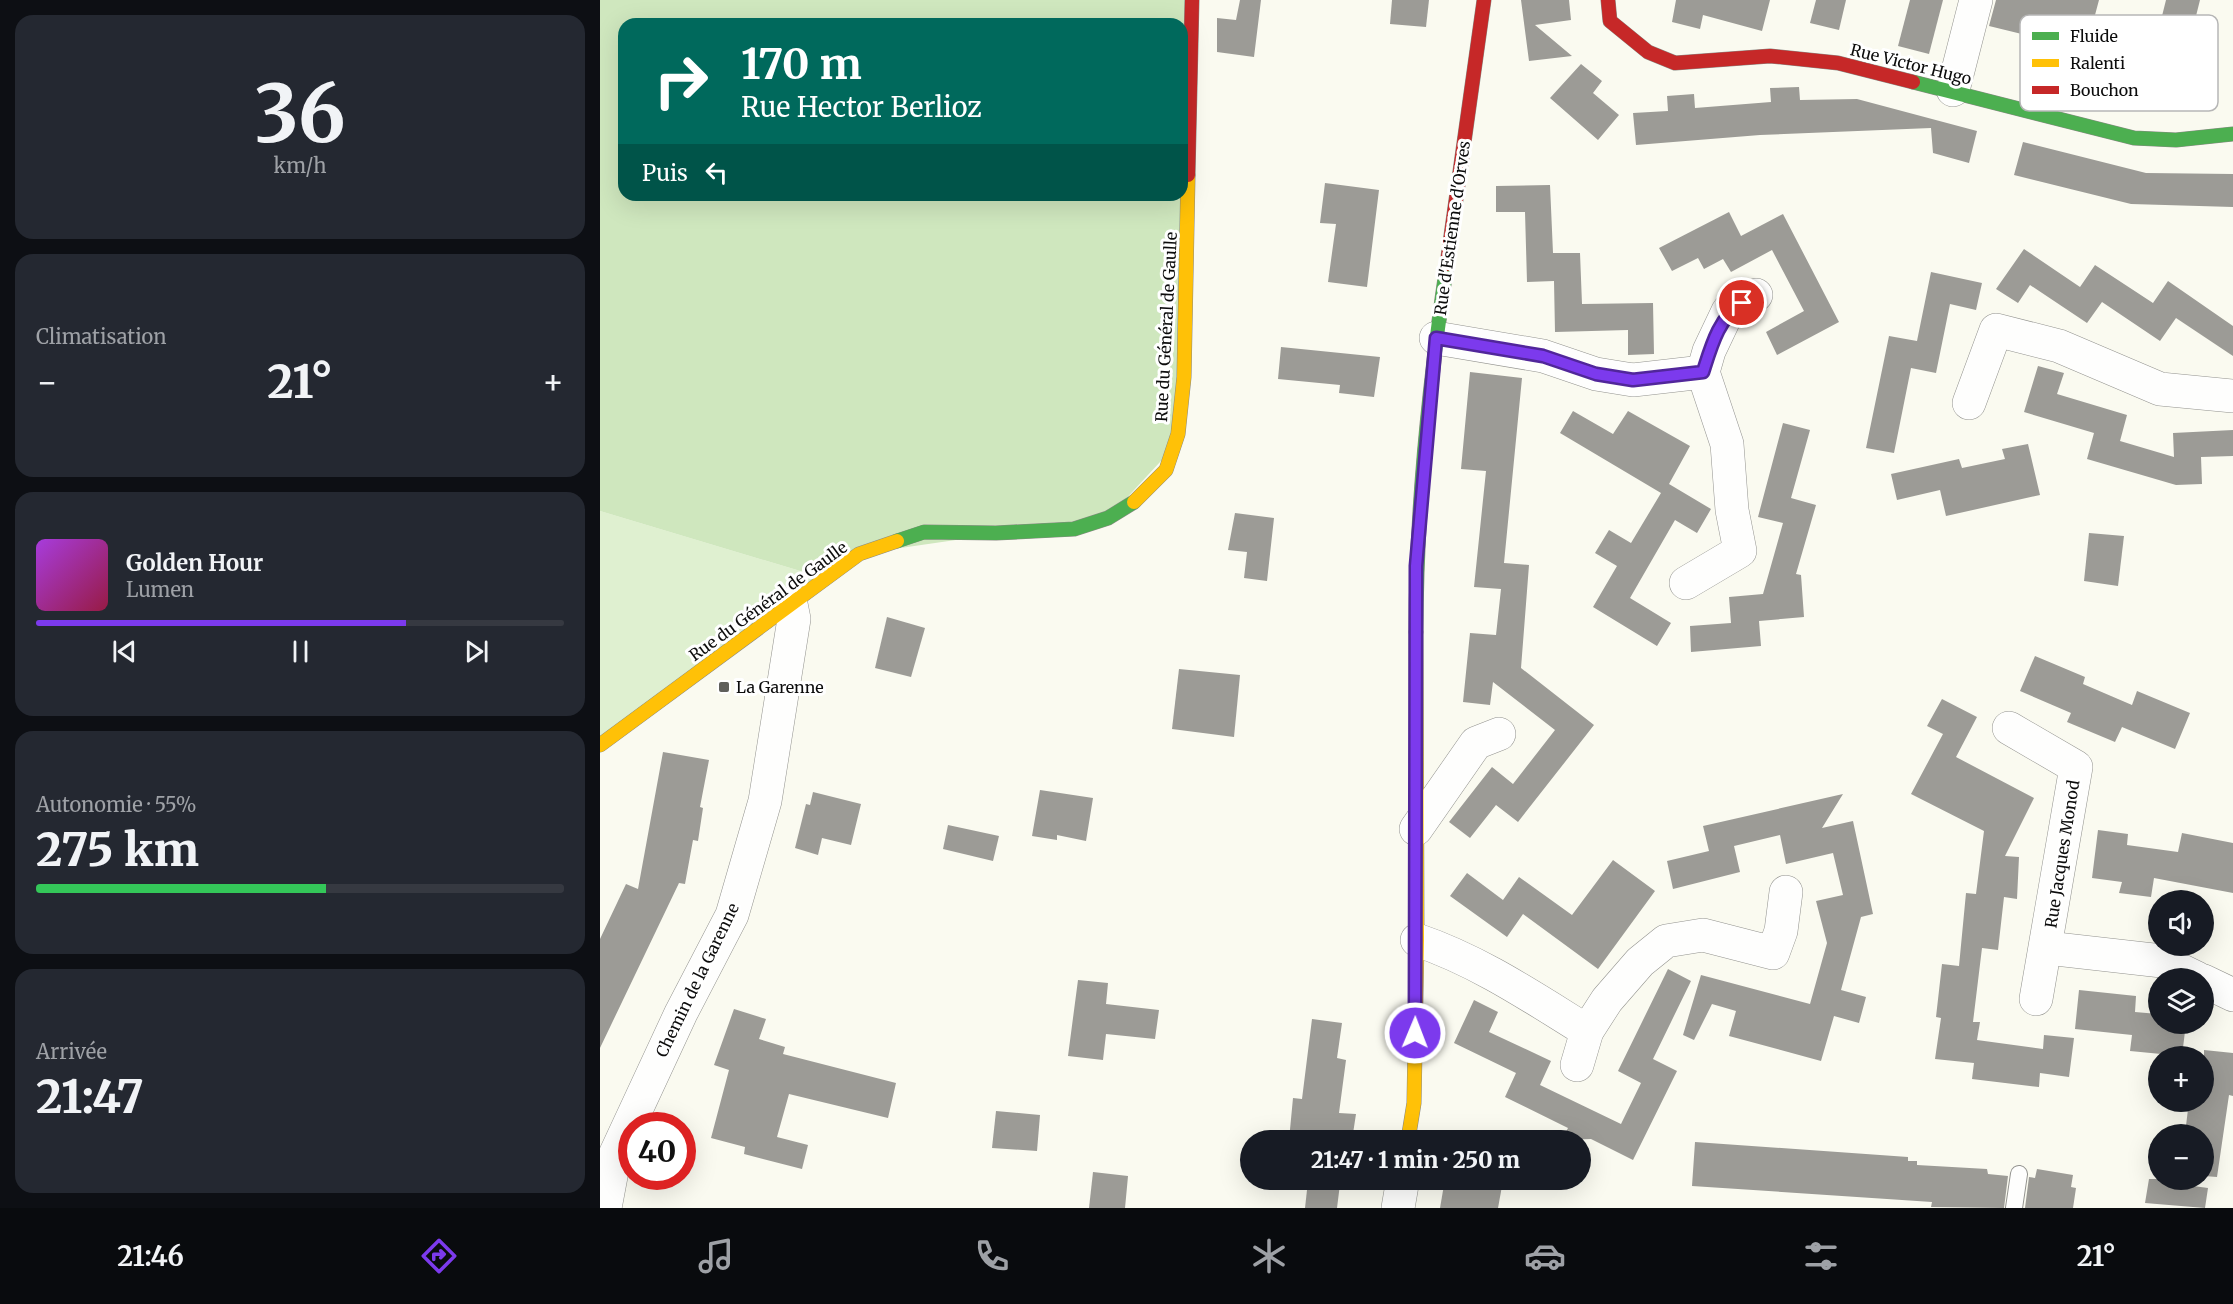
<!DOCTYPE html>
<html lang="fr">
<meta charset="utf-8">
<style>
body{margin:0;font-family:Merriweather,serif;background:#242831;color:#f1f3f6;height:100vh;display:flex;flex-direction:column;font-size:22px;white-space:nowrap}
*{box-sizing:border-box;margin:0}
p{font-size:20px;color:#9ea1a6}
.icon{flex:none;width:33px;height:33px;fill:none;stroke:currentColor;stroke-width:2;stroke-linecap:round;stroke-linejoin:round}
.map{position:relative;flex:1;overflow:hidden}
.details{display:flex;flex-direction:column;gap:15px;padding:15px;background:#0d0f14;width:600px}
.details>*{flex:none}
.hud{position:absolute;left:18px;top:18px;width:570px;height:183px;border-radius:18px;box-shadow:0 6px 24px #0002;background:#00695c;color:#fff;overflow:hidden}
.controls{position:absolute;left:1548px;top:890px;display:grid;gap:12px}
.controls a{display:grid;place-items:center;width:66px;height:66px;border-radius:50%;background:#171b24;box-shadow:0 6px 24px #0002;font-size:30px}
.speed{position:absolute;left:18px;top:1112px;display:flex;gap:12px;font-size:30px;font-weight:700;text-align:center}
.speed>*{display:grid;place-content:center;width:78px;height:78px;border-radius:50%;background:#171b24;box-shadow:0 6px 24px #0002;line-height:1}
.speed .limit{border:9px solid #d22;background:#fff;color:#111}
.pin{position:absolute;display:grid;place-items:center;width:51px;height:51px;color:#fff;margin:-26px;border:3px solid #fff;border-radius:50%;box-shadow:0 2px 6px #0007}
.me{position:absolute;width:66px;margin:-33px;rotate:1deg;stroke-linejoin:round;filter:drop-shadow(0 0 4px #0008)}
.turn{display:flex;align-items:center;gap:21px;height:126px;padding:0 24px;font-size:27px}
.turn .icon{width:78px;height:78px;stroke-width:2.5}
.turn b{display:block;font-size:42px;line-height:51px}
.then{display:flex;align-items:center;height:57px;padding:0 24px;background:#0003;gap:12px;font-size:22px}
.big{font-size:45px;font-weight:800;line-height:1.1}
.details .widget{flex:1;display:flex;flex-direction:column;justify-content:center;gap:9px;min-width:0;padding:0 21px;border-radius:18px;background:#242831}
.details .dial{align-items:center;gap:0}
.dial b{font-size:78px;line-height:1}
.song{display:flex;align-items:center;gap:18px}
.cover{width:72px;height:72px;border-radius:9px;background:linear-gradient(135deg,hsl(280 70% 55%),hsl(340 70% 35%))}
.played{height:6px;border-radius:3px;background:linear-gradient(90deg,#7c3aed 70%,#363941 70%)}
.keys{display:flex;justify-content:space-around;direction:ltr}
.heat{display:flex;justify-content:space-between;align-items:center;font-size:33px;direction:ltr}
.charge{height:9px;border-radius:4px;background:linear-gradient(90deg,#34c759 55%,#363941 0)}
.trip{position:absolute;left:640px;top:1130px;width:351px;height:60px;border-radius:30px;background:#171b24;box-shadow:0 6px 24px #0002;font-weight:800;line-height:60px;text-align:center}
.tabs{display:flex;height:96px;justify-content:space-around;align-items:center;background:#090b0e;color:#9ea1a6}
.tabs .icon{width:42px;height:42px}
.tabs .selected{color:#7c3aed}
.tabs b{font-size:27px;color:#f1f3f6}
main{display:flex;flex:1;min-height:0}
.map>svg:first-child{display:block}
.green{fill:#dff0d0}
.forest{fill:#cfe7be;fill-rule:evenodd}
.building{fill:#9c9b96}
.lines{fill:none;stroke-linecap:round;stroke-linejoin:round}
.lane-casing{stroke:#93938f;stroke-width:18}
.street-casing{stroke:#93938f;stroke-width:34}
.fast-casing{stroke:#8a8a85;stroke-width:15}
.slow-casing{stroke:#8a8a85;stroke-width:15}
.jam-casing{stroke:#8a8a85;stroke-width:15}
.lane{stroke:#fefefd;stroke-width:16}
.street{stroke:#fefefd;stroke-width:33}
.fast{stroke:#4caf50;stroke-width:14}
.slow{stroke:#ffc107;stroke-width:14}
.jam{stroke:#c62828;stroke-width:14}
.route-casing{stroke:#51269a;stroke-width:15}
.route{stroke:#7c3aed;stroke-width:10}
.poi-dot{fill:#5f5f5c;stroke:#fff;stroke-width:2}
.labels{text-anchor:middle;stroke-width:6;stroke-linejoin:round;paint-order:stroke}
.street-label{font-size:16px;fill:#0c0c0c;stroke:#fff}
.poi-label{font-size:16px;fill:#0c0c0c;stroke:#fff;text-anchor:start}
.key{fill:#fff;stroke:#b6b6b6;stroke-width:1.5}
.key-label{font-size:16px;fill:#0c0c0c}
</style>
<main>
<section class="details">
<div class="widget dial"><b>36</b><p>km/h</p></div>
<div class="widget"><p>Climatisation</p>
<div class="heat"><a>−</a><b class="big">21°</b><a>+</a></div>
</div>
<div class="widget">
<div class="song"><i class="cover"></i><div><b>Golden Hour</b><p>Lumen</p></div></div>
<div class="played"></div>
<div class="keys"><svg class="icon" aria-label="previous" viewBox="0 0 24 24"><path d="M18 5L8 12l10 7zM5 5v14"/></svg><svg class="icon" aria-label="pause" viewBox="0 0 24 24"><path d="M8 5v14M16 5v14"/></svg><svg class="icon" aria-label="next" viewBox="0 0 24 24"><path d="M6 5l10 7-10 7zM19 5v14"/></svg></div>
</div>
<div class="widget"><p>Autonomie · 55%</p><b class="big">275 km</b><div class="charge"></div></div>
<div class="widget"><p>Arrivée</p><b class="big">21:47</b></div>
</section>
<div class="map">
<svg width="1633" height="1208" viewBox="0 0 1633 1208">
<rect width="100%" height="100%" fill="#fafaf0"/>
<polygon class="green" points="0,511 227,579 0,745"/>
<path class="forest" d="M0,0H592L574,447L508,518L259,554L227,579L0,511ZM24,24H582V195H24Z"/>
<g class="building">
<polygon points="640,0 661,0 654,57 617,52 617,18 636,20"/>
<polygon points="792,0 829,0 826,27 790,24"/>
<polygon points="921,0 969,0 971,20 935,25 972,56 929,61"/>
<polygon points="1076,0 1170,0 1162,31 1103,15 1100,29 1072,22"/>
<polygon points="1216,0 1246,0 1239,30 1210,23"/>
<polygon points="1310,0 1343,0 1329,54 1298,46"/>
<polygon points="1396,0 1499,0 1487,45 1595,72 1587,103 1495,80 1491,95 1464,88 1474,47 1389,26"/>
<polygon points="1566,0 1600,0 1593,28 1561,20"/>
<polygon points="981,64 1002,81 993,93 1019,115 998,140 950,98"/>
<polygon points="1199,87 1200,100 1257,99 1377,131 1369,163 1333,153 1331,128 1160,135 1036,145 1033,113 1068,111 1067,96 1094,94 1095,108 1171,102 1170,88"/>
<polygon points="1423,142 1546,173 1633,174 1633,207 1531,204 1414,175"/>
<polygon points="725,183 779,190 767,287 728,282 736,224 720,223"/>
<polygon points="950,185 953,253 980,253 982,304 1053,303 1054,354 1028,355 1028,330 955,332 954,281 927,282 925,212 896,212 896,186"/>
<polygon points="1129,212 1141,236 1183,214 1239,322 1177,355 1166,332 1204,311 1172,250 1131,272 1123,259 1104,269 1098,258 1072,271 1059,248"/>
<polygon points="1424,249 1480,287 1495,265 1553,303 1568,281 1633,326 1633,356 1576,318 1560,341 1502,302 1487,323 1430,285 1418,303 1396,289"/>
<polygon points="1331,272 1382,283 1376,310 1350,304 1336,373 1311,368 1294,453 1266,448 1289,336 1317,341"/>
<polygon points="681,347 780,357 774,397 739,393 740,385 678,379"/>
<polygon points="1438,366 1464,373 1457,394 1527,415 1520,441 1574,457 1573,433 1633,430 1633,456 1601,457 1602,484 1576,485 1487,459 1494,433 1424,412"/>
<polygon points="870,372 922,378 904,563 929,565 921,668 994,725 918,822 896,805 870,838 849,822 892,767 913,784 955,730 893,682 890,705 863,702 870,633 896,635 901,589 874,587 886,471 861,469"/>
<polygon points="973,411 1013,434 1028,411 1090,446 1069,484 1111,509 1097,533 1075,520 1030,598 1071,623 1057,646 993,607 1017,566 995,553 1009,530 1031,543 1061,493 960,433"/>
<polygon points="1183,423 1210,430 1191,498 1216,505 1196,574 1201,575 1204,617 1159,621 1161,646 1091,652 1090,626 1131,623 1129,597 1163,594 1183,523 1158,517"/>
<polygon points="1428,444 1440,495 1346,516 1340,490 1297,500 1291,474 1359,459 1362,468 1405,459 1402,449"/>
<polygon points="635,513 674,518 667,581 644,578 647,552 628,550"/>
<polygon points="1489,533 1524,536 1518,586 1484,581"/>
<polygon points="287,617 325,628 311,677 275,668"/>
<polygon points="1435,656 1485,677 1483,684 1532,705 1537,691 1590,713 1575,749 1522,727 1515,742 1467,722 1471,713 1420,691"/>
<polygon points="579,669 640,675 634,737 572,729"/>
<polygon points="1342,699 1377,717 1356,757 1434,798 1405,856 1419,857 1417,899 1404,897 1398,950 1382,948 1373,1022 1380,1022 1377,1040 1443,1049 1444,1035 1474,1038 1469,1077 1440,1073 1439,1087 1372,1079 1374,1063 1335,1059 1341,1018 1336,1017 1342,964 1359,966 1366,893 1376,894 1384,831 1311,794 1343,734 1327,726"/>
<polygon points="63,752 109,760 100,807 103,808 98,841 93,840 85,884 79,883 0,1048 0,939 26,884 38,889"/>
<polygon points="440,790 493,798 486,841 457,835 457,840 432,836"/>
<polygon points="213,792 261,804 251,845 222,838 218,855 195,848 206,804 210,805"/>
<polygon points="1243,794 1222,828 1253,821 1273,914 1261,917 1241,990 1266,997 1259,1023 1234,1016 1221,1061 1129,1036 1136,1011 1112,1004 1094,1040 1083,1035 1101,975 1210,1004 1227,943 1216,901 1243,895 1233,853 1186,864 1180,835 1134,846 1140,872 1073,889 1067,861 1109,851 1103,826"/>
<polygon points="348,825 399,836 393,861 343,849"/>
<polygon points="1498,830 1528,834 1527,845 1578,852 1582,833 1633,843 1633,893 1554,878 1551,897 1519,893 1522,882 1492,878"/>
<polygon points="1013,860 1055,891 998,969 923,914 907,937 850,896 867,873 903,900 919,877 972,915"/>
<polygon points="1068,969 1091,981 1053,1059 1077,1071 1033,1160 991,1139 962,1140 968,1128 905,1097 916,1073 854,1043 874,1000 898,1012 889,1032 951,1061 940,1085 1021,1124 1041,1083 1018,1071"/>
<polygon points="478,980 508,983 506,1004 559,1010 555,1039 506,1034 503,1060 468,1056"/>
<polygon points="1479,990 1536,996 1535,1012 1558,1014 1558,1023 1586,1023 1582,1056 1530,1051 1532,1035 1475,1029"/>
<polygon points="134,1009 166,1019 159,1039 185,1047 183,1054 296,1083 288,1118 189,1094 177,1137 208,1145 202,1169 144,1154 145,1147 111,1138 129,1070 114,1065"/>
<polygon points="712,1019 742,1023 737,1058 746,1060 739,1113 756,1114 752,1140 689,1140 693,1098 702,1099"/>
<polygon points="1604,1050 1633,1053 1633,1096 1629,1095 1617,1177 1604,1176 1604,1134 1585,1134 1589,1101 1604,1101"/>
<polygon points="396,1111 440,1115 437,1151 392,1148"/>
<polygon points="1095,1142 1308,1157 1308,1161 1317,1161 1317,1165 1387,1169 1388,1174 1408,1176 1404,1208 1331,1207 1332,1202 1092,1186"/>
<polygon points="1437,1169 1473,1175 1471,1187 1476,1188 1473,1208 1425,1208 1429,1177 1435,1178"/>
<polygon points="493,1172 528,1176 525,1208 489,1208"/>
<polygon points="845,1179 902,1186 898,1208 840,1208"/>
<polygon points="1549,1179 1587,1179 1586,1185 1608,1188 1605,1208 1545,1203"/>
<polygon points="708,1181 740,1184 737,1208 705,1208"/>
</g>
<g class="lines">
<g class="lane-casing">
<polyline id="lane" points="1414,1208 1419,1174"/>
</g>
<g class="street-casing">
<g id="street">
<polyline points="1353,90 1376,0"/>
<polyline points="836,338 943,356 996,374 1033,380 1103,372"/>
<polyline points="1369,403 1396,330 1459,346 1560,389 1633,396"/>
<polyline points="1086,583 1140,551 1132,510 1127,444 1103,372 1109,351 1128,311 1156,295"/>
<polyline points="1409,728 1476,767 1436,999"/>
<polyline points="816,829 876,743 899,734"/>
<path d="M817,940C879,961 932,997 987,1031"/>
<polyline points="1447,948 1562,961 1597,978"/>
<polyline points="1604,981 1633,995"/>
<polyline points="977,1065 987,1031 1007,1000 1040,962 1066,941 1103,935 1173,953 1181,931 1186,892"/>
<polyline points="5,1208 15,1155 81,1013 132,915 165,801 194,619 191,604"/>
<polyline points="798,1208 803,1179"/>
</g>
</g>
<g class="fast-casing">
<g id="fast">
<polyline points="1313,82 1534,138 1576,140 1633,134"/>
<polyline points="297,541 324,532 396,533 474,529 508,518 534,502"/>
<path d="M816,632C816,509 829,385 847,264"/>
</g>
</g>
<g class="slow-casing">
<g id="slow">
<polyline points="534,502 566,470 578,434 584,377 588,175"/>
<polyline points="0,745 259,554 297,541"/>
<polyline points="808,1140 814,1103 817,940 816,632"/>
</g>
</g>
<g class="jam-casing">
<g id="jam">
<polyline points="1008,0 1010,21 1048,52 1075,63 1170,56 1238,63 1313,82"/>
<polyline points="588,175 592,0"/>
<polyline points="847,264 884,0"/>
</g>
</g>
<use href="#lane" class="lane"/>
<use href="#street" class="street"/>
<use href="#fast" class="fast"/>
<use href="#slow" class="slow"/>
<use href="#jam" class="jam"/>
</g>
<g class="lines">
<g class="route-casing">
<path id="route" d="M815,1033L816,566L836,338L943,356L996,374L1033,380L1103,372C1111,347 1119,317 1142,303"/>
</g>
<use href="#route" class="route"/>
</g>
<rect class="poi-dot" x="118" y="681" width="12" height="12" rx="3"/>
<g class="labels">
<g class="street-label">
<text transform="translate(1311 64) rotate(14)" y="6">Rue Victor Hugo</text>
<text transform="translate(852 228) rotate(-82)" y="6">Rue d'Estienne d'Orves</text>
<text transform="translate(566 327) rotate(-87)" y="6">Rue du Général de Gaulle</text>
<text transform="translate(168 601) rotate(-36)" y="6">Rue du Général de Gaulle</text>
<text transform="translate(1462 854) rotate(-81)" y="6">Rue Jacques Monod</text>
<text transform="translate(97 980) rotate(-64)" y="6">Chemin de la Garenne</text>
</g>
<g class="poi-label">
<text x="136" y="693">La Garenne</text>
</g>
</g>
<rect x="1420" y="15" width="198" height="96" rx="9" class="key"/>
<rect x="1432" y="32" width="27" height="8" fill="#4caf50"/>
<rect x="1432" y="59" width="27" height="8" fill="#ffc107"/>
<rect x="1432" y="86" width="27" height="8" fill="#c62828"/>
<g class="key-label">
<text x="1470" y="42">Fluide</text>
<text x="1470" y="69">Ralenti</text>
<text x="1470" y="96">Bouchon</text>
</g>
</svg>
<div class="controls">
<a><svg class="icon" aria-label="sound" viewBox="0 0 24 24"><path d="M4 9h4l5-4v14l-5-4H4zM17 9q2 3 0 6"/></svg></a>
<a><svg class="icon" aria-label="layers" viewBox="0 0 24 24"><path d="M12 4l9 5-9 5-9-5zM3 14l9 5 9-5"/></svg></a>
<a>+</a>
<a>−</a>
</div>
<div class="speed"><div class="limit">40</div></div>
<div class="pin" style="left:1142px;top:303px;background:#d93025"><svg class="icon" aria-label="arrive" viewBox="0 0 24 24"><path d="M6 21V4h12l-3 4 3 4H6"/></svg></div>
<svg class="me" style="left:815px;top:1033px" viewBox="-20 -20 40 40"><circle r="17" fill="#7c3aed" stroke="#fff" stroke-width="3"/><path d="M0-11L8 9 0 5-8 9z" fill="#fff"/></svg>
<div class="trip">21:47 · 1 min · 250 m</div>
<div class="hud">
<div class="turn"><svg class="icon" aria-label="right" viewBox="0 0 24 24"><path d="M7 20v-9h11M14 6l5 5-5 5"/></svg><div><b>170 m</b>Rue Hector Berlioz</div></div>
<div class="then">Puis<svg class="icon" aria-label="left" viewBox="0 0 24 24"><path d="M17 20v-9H6M10 6l-5 5 5 5"/></svg></div>
</div>
</div>
</main>
<nav class="tabs">
<b>21:46</b>
<svg class="icon selected" aria-label="directions" viewBox="0 0 24 24"><path d="M12 3l9 9-9 9-9-9zM9 14v-3h6M13 9l2 2-2 2"/></svg>
<svg class="icon" aria-label="music" viewBox="0 0 24 24"><path d="M9 18V5l10-2v13"/><circle cx="6" cy="18" r="3"/><circle cx="16" cy="16" r="3"/></svg>
<svg class="icon" aria-label="phone" viewBox="0 0 24 24"><path d="M5 4h4l2 5-3 2q2 4 5 5l2-3 5 2v4C11 20 4 13 5 4z"/></svg>
<svg class="icon" aria-label="climate" viewBox="0 0 24 24"><path d="M12 3v18M4 7l16 10M4 17L20 7"/></svg>
<svg class="icon" aria-label="car" viewBox="0 0 24 24"><path d="M5 17H2v-5l4-1 3-4h7l3 4 3 1v5h-3M9 17h6M6 11h13"/><circle cx="7" cy="17" r="2"/><circle cx="17" cy="17" r="2"/></svg>
<svg class="icon" aria-label="filters" viewBox="0 0 24 24"><path d="M4 7h16M4 17h16"/><circle cx="9" cy="7" r="2"/><circle cx="15" cy="17" r="2"/></svg>
<b>21°</b>
</nav>
